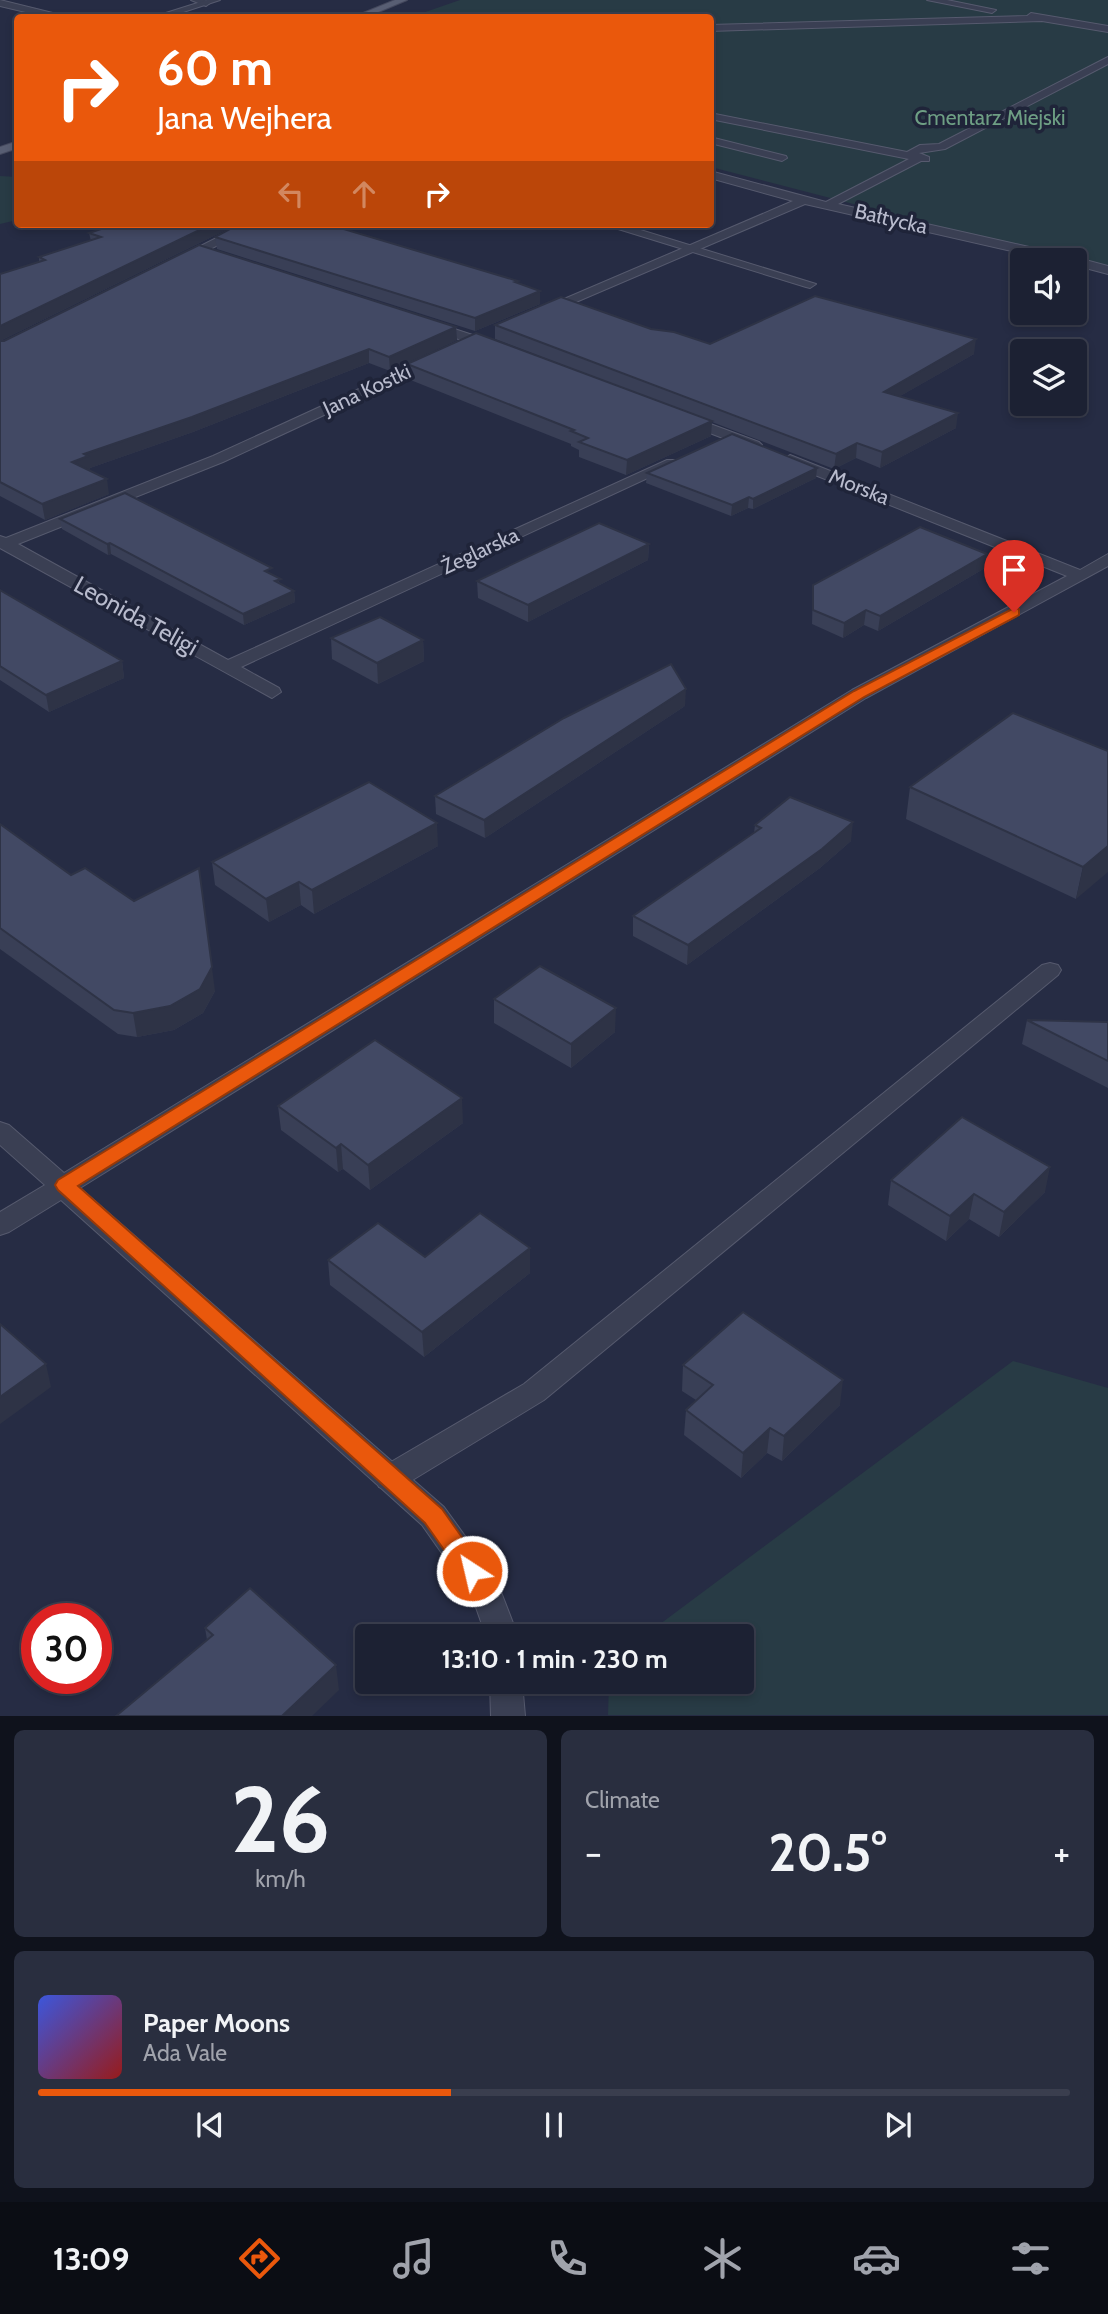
<!DOCTYPE html>
<meta charset="utf-8">
<style>
body{margin:0;font-family:Cabin,sans-serif;background:#292e3f;color:#f1f3f6;height:100vh;display:flex;flex-direction:column;font-size:26px;white-space:nowrap}
*{box-sizing:border-box;margin:0}
p{font-size:23px;color:#a0a3ac}
.icon{flex:none;width:38px;height:38px;fill:none;stroke:currentColor;stroke-width:2;stroke-linecap:round;stroke-linejoin:round}
.map{position:relative;height:1716px;overflow:hidden}
.details{display:flex;flex-direction:column;gap:14px;padding:14px;background:#0f121c;flex:1}
.details>*{flex:none}
.guide{position:absolute;left:14px;top:14px;width:700px;height:214px;border-radius:7px;box-shadow:0 4px 10px #0003,0 0 0 2px #3a3e4e;background:#ea580c;color:#fff;overflow:hidden}
.fabs{position:absolute;left:1010px;top:248px;display:grid;gap:14px}
.fabs a{display:grid;place-items:center;width:77px;height:77px;border-radius:7px;background:#1c2133;box-shadow:0 4px 10px #0003,0 0 0 2px #3a3e4e;font-size:35px}
.speed{position:absolute;left:21px;top:1603px;display:flex;gap:14px;font-size:35px;font-weight:700;text-align:center}
.speed>*{display:grid;place-content:center;width:91px;height:91px;border-radius:50%;background:#1c2133;box-shadow:0 4px 10px #0003,0 0 0 2px #3a3e4e;line-height:1}
.speed .limit{border:10px solid #d22;background:#fff;color:#111}
.pin{position:absolute;display:grid;place-items:center;width:60px;height:60px;color:#fff;margin:-72px -30px;border-radius:50% 50% 50% 0;rotate:-45deg;box-shadow:0 0 7px #0007}
.pin .icon{rotate:45deg}
.me{position:absolute;width:77px;margin:-38px;rotate:325deg;stroke-linejoin:round;filter:drop-shadow(0 0 5px #0008)}
.turn{display:flex;align-items:center;gap:24px;height:147px;padding:0 28px;font-size:32px}
.turn .icon{width:91px;height:91px;stroke-width:2.5}
.turn b{display:block;font-size:49px;line-height:60px}
.lanes{display:flex;align-items:center;height:66px;padding:0 28px;background:#0003;justify-content:center;gap:35px;direction:ltr}
.lanes .off{opacity:.35}
.big{font-size:52px;font-weight:700;line-height:1.1}
.details .widget{flex:1;display:flex;flex-direction:column;justify-content:center;gap:10px;min-width:0;padding:0 24px;border-radius:10px;background:#292e3f}
.details .dial{align-items:center;gap:0}
.dial b{font-size:91px;line-height:1}
.song{display:flex;align-items:center;gap:21px}
.cover{width:84px;height:84px;border-radius:10px;background:linear-gradient(135deg,hsl(230 70% 55%),hsl(0 70% 35%))}
.played{height:7px;border-radius:4px;background:linear-gradient(90deg,#ea580c 40%,#3a3e4e 40%)}
.keys{display:flex;justify-content:space-around;direction:ltr}
.heat{display:flex;justify-content:space-between;align-items:center;font-size:38px;direction:ltr}
.details .tiles{flex:1;display:grid;gap:14px;grid-template-columns:1fr 1fr}
.widget:last-child{grid-column:span 2}
.trip{position:absolute;left:355px;top:1624px;width:399px;height:70px;border-radius:7px;background:#1c2133;box-shadow:0 4px 10px #0003,0 0 0 2px #3a3e4e;font-weight:700;line-height:70px;text-align:center}
.dock{display:flex;height:112px;justify-content:space-around;align-items:center;background:#0b0d14;color:#a0a3ac}
.dock .icon{width:49px;height:49px}
.dock .current{color:#ea580c}
.dock b{font-size:32px;color:#f1f3f6}
.map>svg:first-child{display:block}
.green{fill:#283b45}
.lines{fill:none;stroke-linecap:round;stroke-linejoin:round}
.lane-casing{stroke:#565a6e;stroke-width:2}
.street-casing{stroke:#565a6e;stroke-width:2}
.primary-casing{stroke:#44485d;stroke-width:2}
.lane{fill:#3a3f53;fill-rule:evenodd}
.street{fill:#3a3f53;fill-rule:evenodd}
.primary{fill:#585e73;fill-rule:evenodd}
.wall{fill:#393f56}
.shaded-wall{fill:#2e3346}
.building{fill:#424964;stroke:#2e3346;stroke-width:2}
.route{fill:#ea580c;stroke:#983908;stroke-width:2}
.labels{text-anchor:middle;stroke-width:7;stroke-linejoin:round;paint-order:stroke}
.far-park-label{font-size:21px;fill:#6e9f84;stroke:#1f2439}
.far-street-label{font-size:21px;fill:#b8bbcd;stroke:#1f2439}
.street-label{font-size:24px;fill:#b8bbcd;stroke:#1f2439}
</style>
<div class="map">
<svg width="1108" height="1716" viewBox="0 0 1108 1716">
<rect width="100%" height="100%" fill="#262c44"/>
<g class="green">
<polygon points="460,0 1108,0 1108,270 711,167 710,18 408,18"/>
<polygon points="0,176 17,177 17,220 0,224"/>
<polygon points="1013,1361 1108,1388 1108,1715 608,1715 609,1682 742,1682 742,1636 644,1636"/>
</g>
<g class="lines">
<g class="lane-casing">
<g id="lane">
<polygon points="191,0 205,0 210,3 206,6"/>
<polygon points="602,224 621,224 816,284 810,288 806,287"/>
<polygon points="1050,963 1058,965 1061,970 1058,975 544,1400 401,1487 390,1491 379,1487 375,1478 379,1469 524,1384 1042,965"/>
</g>
</g>
<g class="street-casing">
<g id="street">
<polygon points="0,0 73,18 51,18 0,6"/>
<polygon points="207,0 220,0 165,18 150,18"/>
<polygon points="927,0 947,0 996,10 992,13"/>
<polygon points="1031,13 1108,26 1108,32 1042,21 710,31 710,25 1027,16"/>
<polygon points="1108,57 1108,64 945,149 919,153 929,157 929,161 921,161 838,204 1078,258 1108,266 1108,274 1074,265 1074,261 1055,261 805,204 548,314 543,315 536,311 793,201 710,178 710,171 826,202 909,159 710,119 710,113 907,152 920,145 939,144"/>
<polygon points="710,137 786,156 787,158 782,161 710,143"/>
<polygon points="244,224 259,224 185,262 177,262 175,259"/>
<polygon points="430,321 497,343 499,346 492,350 425,328 425,322"/>
<polygon points="433,355 438,356 438,362 223,462 18,544 228,660 667,460 677,460 680,463 241,667 279,688 281,692 272,698 0,548 0,536 6,538 213,456"/>
<polygon points="686,415 759,442 762,445 754,450 749,448 681,422 679,419"/>
<polygon points="790,455 1080,570 1108,554 1108,566 866,698 80,1188 444,1507 496,1579 518,1636 486,1636 472,1596 422,1525 61,1200 9,1232 0,1235 0,1212 45,1185 0,1145 0,1122 9,1125 64,1173 852,690 1067,576 785,463 782,460"/>
<polygon points="490,1682 522,1682 525,1716 491,1716"/>
</g>
</g>
<g class="primary-casing">
<g id="primary">
<polygon points="395,0 407,0 364,18 351,18"/>
<polygon points="18,141 18,148 0,154 0,147"/>
</g>
</g>
<use href="#lane" class="lane"/>
<use href="#street" class="street"/>
<use href="#primary" class="primary"/>
</g>
<g class="wall">
<polygon points="238,224 0,341 456,327 457,340 390,371 369,363 193,432 90,468 90,471 109,494 45,520 0,496 0,274 39,262 39,257 91,241 89,233"/>
<polygon points="239,224 341,224 335,226 518,283 540,304 475,331 217,249 215,237"/>
<polygon points="495,325 651,329 710,344 974,354 900,396 956,428 880,468 856,458 834,469 712,422 711,436 626,475 579,457 579,450 571,446 571,444 408,379 407,364 634,392 495,339"/>
<polygon points="817,468 816,478 753,509 748,508 731,516 646,483 647,473"/>
<polygon points="60,519 272,574 281,584 294,591 295,602 244,625 111,554 108,555 62,529"/>
<polygon points="649,544 648,560 528,622 478,598 477,581"/>
<polygon points="987,554 985,568 878,631 864,625 843,638 812,624 813,585"/>
<polygon points="0,590 122,661 124,678 49,712 0,680"/>
<polygon points="331,638 423,640 424,661 378,684 332,659"/>
<polygon points="685,706 485,838 436,814 435,796"/>
<polygon points="1108,751 1076,899 906,819 910,787"/>
<polygon points="0,824 215,991 203,1013 174,1030 137,1037 118,1034 0,949"/>
<polygon points="755,825 851,841 820,868 687,965 633,936 633,916 754,833"/>
<polygon points="438,846 314,914 301,905 269,922 215,885 212,862"/>
<polygon points="494,999 615,1032 571,1068 494,1023"/>
<polygon points="1027,1020 1108,1022 1108,1088 1022,1044"/>
<polygon points="278,1106 463,1123 370,1190 343,1169 338,1172 281,1130"/>
<polygon points="891,1180 1045,1192 999,1237 969,1219 946,1241 888,1205"/>
<polygon points="530,1248 530,1273 424,1357 330,1285 328,1260 425,1257"/>
<polygon points="683,1365 840,1405 782,1461 767,1453 741,1478 684,1435 686,1410 696,1400 682,1391"/>
<polygon points="205,1628 339,1690 207,1640"/>
</g>
<g class="shaded-wall">
<polygon points="212,224 238,224 0,341 0,326"/>
<polygon points="540,291 540,304 475,331 475,318"/>
<polygon points="456,327 457,340 390,371 389,357"/>
<polygon points="976,339 974,354 883,406 884,392"/>
<polygon points="369,349 369,363 193,432 90,468 90,471 72,462 84,454"/>
<polygon points="958,413 956,428 880,468 882,452"/>
<polygon points="712,421 711,436 626,475 627,460"/>
<polygon points="857,443 856,458 834,469 836,454"/>
<polygon points="817,468 816,478 753,509 753,499"/>
<polygon points="107,479 109,494 45,520 42,504"/>
<polygon points="749,497 748,508 731,516 732,505"/>
<polygon points="110,543 111,554 108,555 107,544"/>
<polygon points="649,544 648,560 528,622 528,605"/>
<polygon points="987,554 985,568 878,631 880,616"/>
<polygon points="294,591 295,602 244,625 243,614"/>
<polygon points="866,610 864,625 843,638 844,623"/>
<polygon points="423,640 424,661 378,684 377,663"/>
<polygon points="122,661 124,678 49,712 46,695"/>
<polygon points="686,689 685,706 485,838 484,820"/>
<polygon points="853,822 851,841 820,868 687,965 688,945"/>
<polygon points="437,823 438,846 314,914 312,890"/>
<polygon points="1108,846 1108,872 1076,899 1083,867"/>
<polygon points="199,868 215,991 203,1013 174,1030 137,1037 133,1013"/>
<polygon points="299,882 301,905 269,922 266,899"/>
<polygon points="616,1008 615,1032 571,1068 571,1044"/>
<polygon points="462,1098 463,1123 370,1190 368,1165"/>
<polygon points="341,1144 343,1169 338,1172 336,1148"/>
<polygon points="1050,1167 1045,1192 999,1237 1004,1212"/>
<polygon points="974,1194 969,1219 946,1241 950,1216"/>
<polygon points="530,1248 530,1273 424,1357 422,1332"/>
<polygon points="46,1364 51,1387 0,1424 0,1397"/>
<polygon points="843,1380 840,1405 782,1461 784,1436"/>
<polygon points="770,1428 767,1453 741,1478 743,1453"/>
<polygon points="336,1665 339,1690 312,1716 282,1716"/>
</g>
<g class="building">
<polygon points="116,224 212,224 0,326 0,274 45,260 39,257 101,237 89,233"/>
<polygon points="239,224 327,224 518,281 515,282 540,291 475,318 215,237"/>
<polygon points="199,245 456,327 389,357 369,349 192,417 84,454 88,456 72,462 107,479 42,504 0,482 0,341 4,341"/>
<polygon points="815,296 976,339 884,392 958,413 882,452 857,443 836,454 495,325 561,297 651,329 674,332 710,344"/>
<polygon points="476,333 712,421 627,460 579,442 588,438 571,431 574,430 407,364"/>
<polygon points="732,434 817,468 753,499 749,497 732,505 647,473"/>
<polygon points="125,493 272,568 265,571 281,579 275,581 294,591 243,614 110,543 107,544 60,519"/>
<polygon points="599,523 649,544 528,605 477,581"/>
<polygon points="920,527 987,554 880,616 866,610 844,623 813,610 813,585"/>
<polygon points="0,590 122,661 46,695 0,666"/>
<polygon points="380,617 423,640 377,663 331,638"/>
<polygon points="671,664 686,689 484,820 435,796 564,718"/>
<polygon points="1013,713 1108,751 1108,846 1083,867 910,787"/>
<polygon points="369,782 437,823 312,890 299,882 266,899 212,862"/>
<polygon points="790,797 853,822 822,849 688,945 633,916 761,828 755,825"/>
<polygon points="0,824 71,875 85,868 134,901 199,868 212,967 200,989 170,1006 133,1013 114,1010 0,928"/>
<polygon points="540,966 616,1008 571,1044 494,999"/>
<polygon points="1027,1020 1108,1022 1108,1061"/>
<polygon points="375,1040 462,1098 368,1165 341,1144 336,1148 278,1106"/>
<polygon points="962,1117 1050,1167 1004,1212 974,1194 950,1216 891,1180"/>
<polygon points="480,1213 530,1248 422,1332 328,1260 378,1223 425,1257"/>
<polygon points="743,1312 843,1380 784,1436 770,1428 743,1453 686,1410 713,1385 683,1365"/>
<polygon points="0,1324 46,1364 0,1397"/>
<polygon points="250,1588 336,1665 282,1716 116,1716 213,1635 205,1628"/>
</g>
<polygon class="route" points="1014,608 1019,609 1019,615 864,697 78,1186 442,1509 481,1564 484,1571 481,1578 472,1581 464,1578 425,1523 58,1190 55,1185 58,1180 854,691"/>
<g class="labels">
<g class="far-park-label">
<text x="990" y="125">Cmentarz Miejski</text>
</g>
<g class="far-street-label">
<text transform="translate(891 219) rotate(13)" y="7">Bałtycka</text>
<text transform="translate(367 390) rotate(-25)" y="7">Jana Kostki</text>
<text transform="translate(859 487) rotate(22)" y="7">Morska</text>
<text transform="translate(480 551) rotate(-25)" y="7">Żeglarska</text>
</g>
<g class="street-label">
<text transform="translate(136 616) rotate(29)" y="8">Leonida Teligi</text>
</g>
</g>
</svg>
<div class="fabs">
<a><svg class="icon" aria-label="sound" viewBox="0 0 24 24"><path d="M4 9h4l5-4v14l-5-4H4zM17 9q2 3 0 6"/></svg></a>
<a><svg class="icon" aria-label="layers" viewBox="0 0 24 24"><path d="M12 4l9 5-9 5-9-5zM3 14l9 5 9-5"/></svg></a>
</div>
<div class="speed"><div class="limit">30</div></div>
<div class="pin" style="left:1014px;top:612px;background:#d93025"><svg class="icon" aria-label="arrive" viewBox="0 0 24 24"><path d="M6 21V4h12l-3 4 3 4H6"/></svg></div>
<svg class="me" style="left:472px;top:1571px" viewBox="-20 -20 40 40"><circle r="17" fill="#ea580c" stroke="#fff" stroke-width="3"/><path d="M0-11L8 9 0 5-8 9z" fill="#fff"/></svg>
<div class="trip">13:10 · 1 min · 230 m</div>
<div class="guide">
<div class="turn"><svg class="icon" aria-label="right" viewBox="0 0 24 24"><path d="M7 20v-9h11M14 6l5 5-5 5"/></svg><div><b>60 m</b>Jana Wejhera</div></div>
<div class="lanes"><svg class="icon off" aria-label="left" viewBox="0 0 24 24"><path d="M17 20v-9H6M10 6l-5 5 5 5"/></svg><svg class="icon off" aria-label="ahead" viewBox="0 0 24 24"><path d="M12 20V5M6 11l6-6 6 6"/></svg><svg class="icon" aria-label="right" viewBox="0 0 24 24"><path d="M7 20v-9h11M14 6l5 5-5 5"/></svg></div>
</div>
</div>
<section class="details">
<div class="tiles">
<div class="widget dial"><b>26</b><p>km/h</p></div>
<div class="widget"><p>Climate</p>
<div class="heat"><a>−</a><b class="big">20.5°</b><a>+</a></div>
</div>
<div class="widget">
<div class="song"><i class="cover"></i><div><b>Paper Moons</b><p>Ada Vale</p></div></div>
<div class="played"></div>
<div class="keys"><svg class="icon" aria-label="previous" viewBox="0 0 24 24"><path d="M18 5L8 12l10 7zM5 5v14"/></svg><svg class="icon" aria-label="pause" viewBox="0 0 24 24"><path d="M8 5v14M16 5v14"/></svg><svg class="icon" aria-label="next" viewBox="0 0 24 24"><path d="M6 5l10 7-10 7zM19 5v14"/></svg></div>
</div>
</div>
</section>
<nav class="dock">
<b>13:09</b>
<svg class="icon current" aria-label="directions" viewBox="0 0 24 24"><path d="M12 3l9 9-9 9-9-9zM9 14v-3h6M13 9l2 2-2 2"/></svg>
<svg class="icon" aria-label="music" viewBox="0 0 24 24"><path d="M9 18V5l10-2v13"/><circle cx="6" cy="18" r="3"/><circle cx="16" cy="16" r="3"/></svg>
<svg class="icon" aria-label="phone" viewBox="0 0 24 24"><path d="M5 4h4l2 5-3 2q2 4 5 5l2-3 5 2v4C11 20 4 13 5 4z"/></svg>
<svg class="icon" aria-label="climate" viewBox="0 0 24 24"><path d="M12 3v18M4 7l16 10M4 17L20 7"/></svg>
<svg class="icon" aria-label="car" viewBox="0 0 24 24"><path d="M5 17H2v-5l4-1 3-4h7l3 4 3 1v5h-3M9 17h6M6 11h13"/><circle cx="7" cy="17" r="2"/><circle cx="17" cy="17" r="2"/></svg>
<svg class="icon" aria-label="filters" viewBox="0 0 24 24"><path d="M4 7h16M4 17h16"/><circle cx="9" cy="7" r="2"/><circle cx="15" cy="17" r="2"/></svg>
</nav>
